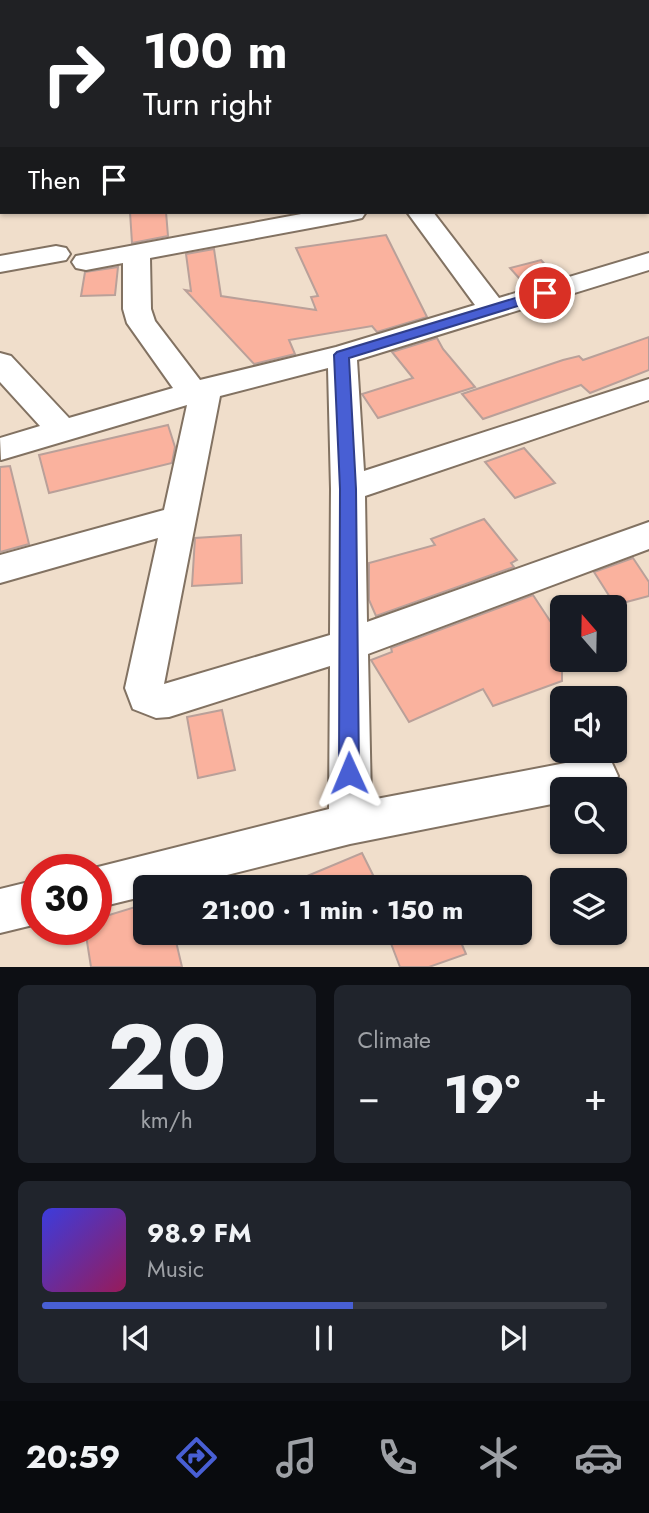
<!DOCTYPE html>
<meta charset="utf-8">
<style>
body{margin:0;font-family:Jost,sans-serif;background:#20242c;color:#f1f3f6;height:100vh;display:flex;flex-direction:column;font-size:26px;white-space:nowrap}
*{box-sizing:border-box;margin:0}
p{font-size:23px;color:#9ea1a6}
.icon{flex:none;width:38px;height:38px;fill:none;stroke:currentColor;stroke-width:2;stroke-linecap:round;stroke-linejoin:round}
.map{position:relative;height:967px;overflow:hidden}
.sheet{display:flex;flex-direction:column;gap:18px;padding:18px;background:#0d0f14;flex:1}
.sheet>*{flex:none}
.banner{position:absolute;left:0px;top:0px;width:649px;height:214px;box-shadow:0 2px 5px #0004;background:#202124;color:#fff;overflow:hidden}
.needle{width:46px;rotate:340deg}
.tools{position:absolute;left:550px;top:595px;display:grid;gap:14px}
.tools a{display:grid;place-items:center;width:77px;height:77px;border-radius:10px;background:#171b24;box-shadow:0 2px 5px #0004;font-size:35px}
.speed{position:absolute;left:21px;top:854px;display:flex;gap:14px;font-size:35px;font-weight:700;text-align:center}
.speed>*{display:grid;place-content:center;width:91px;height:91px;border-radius:50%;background:#171b24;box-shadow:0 2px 5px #0004;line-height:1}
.speed .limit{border:10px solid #d22;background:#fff;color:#111}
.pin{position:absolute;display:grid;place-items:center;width:60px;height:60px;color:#fff;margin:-30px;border:4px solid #fff;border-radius:50%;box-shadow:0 2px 7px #0007}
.me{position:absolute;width:77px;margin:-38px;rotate:359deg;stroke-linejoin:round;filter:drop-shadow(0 0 5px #0008)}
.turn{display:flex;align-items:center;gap:24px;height:147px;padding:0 28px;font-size:32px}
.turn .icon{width:91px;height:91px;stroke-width:2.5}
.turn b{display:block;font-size:49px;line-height:60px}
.then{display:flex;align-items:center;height:66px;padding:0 28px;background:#0003;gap:14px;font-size:26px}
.big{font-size:52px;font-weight:700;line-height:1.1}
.sheet .card{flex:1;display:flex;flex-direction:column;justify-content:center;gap:10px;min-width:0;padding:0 24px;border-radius:10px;background:#20242c}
.sheet .dial{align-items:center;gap:0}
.dial b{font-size:91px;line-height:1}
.song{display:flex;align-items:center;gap:21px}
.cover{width:84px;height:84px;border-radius:10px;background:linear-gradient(135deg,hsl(240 70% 55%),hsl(330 70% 35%))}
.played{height:7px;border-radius:4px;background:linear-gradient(90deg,#485fd4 55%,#363941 55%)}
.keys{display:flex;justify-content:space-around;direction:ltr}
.heat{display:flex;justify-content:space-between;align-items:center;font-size:38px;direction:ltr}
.sheet .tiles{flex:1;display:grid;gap:18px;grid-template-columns:1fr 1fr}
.card:last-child{grid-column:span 2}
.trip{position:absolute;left:133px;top:875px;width:399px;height:70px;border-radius:10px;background:#171b24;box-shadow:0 2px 5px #0004;font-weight:700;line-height:70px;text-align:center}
.menu{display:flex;height:112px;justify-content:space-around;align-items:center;background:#090b0e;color:#9ea1a6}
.menu .icon{width:49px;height:49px}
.menu .current{color:#485fd4}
.menu b{font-size:32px;color:#f1f3f6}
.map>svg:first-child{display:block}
.building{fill:#fab29e;stroke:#b9a099;stroke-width:2}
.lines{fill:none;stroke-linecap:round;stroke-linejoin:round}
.minor-casing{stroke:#827262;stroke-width:4}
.minor{fill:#fff;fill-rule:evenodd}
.route{fill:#485fd4;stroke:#2f3e8a;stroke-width:2}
</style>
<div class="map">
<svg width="649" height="967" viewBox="0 0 649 967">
<rect width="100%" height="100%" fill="#f0decb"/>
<g class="building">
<polygon points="130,212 166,212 168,236 132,243"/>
<polygon points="386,235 427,317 377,332 372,326 289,340 295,354 254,364 185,290 191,291 186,254 214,249 221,296 316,310 311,297 318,296 296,248"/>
<polygon points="541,260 557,278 527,287 510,268"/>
<polygon points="118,267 115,295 81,296 85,272"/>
<polygon points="649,337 649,370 590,393 581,385 483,419 462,394 563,360 579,356 583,360"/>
<polygon points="437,338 443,349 475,387 378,418 362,394 413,378 392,352"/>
<polygon points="168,425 175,447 172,463 49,493 39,455"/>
<polygon points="524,448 555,483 515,498 485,462"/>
<polygon points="10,466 29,544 0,552 0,467"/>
<polygon points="484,519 517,560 511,563 514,567 376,616 369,600 369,563 435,545 431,539"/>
<polygon points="241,535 242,583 192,586 195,538"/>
<polygon points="633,558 649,582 649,596 615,605 594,572"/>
<polygon points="533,595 562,639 562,681 493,706 483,689 409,722 371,660 392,652 391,648"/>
<polygon points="222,710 235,770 198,778 187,717"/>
<polygon points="362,853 379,887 281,887"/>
<polygon points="145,904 145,933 174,933 182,967 91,967 85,929 96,929 96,919"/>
<polygon points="387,933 457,933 466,954 429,967 400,967"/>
</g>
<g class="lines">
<g class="minor-casing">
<g id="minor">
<polygon points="120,0 149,0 119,2"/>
<polygon points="358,0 378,0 379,2 359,2"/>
<polygon points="559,0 580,0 581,2 560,2"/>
<rect x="0" y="20" width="2" height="12"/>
<polygon points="648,59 649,60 649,74 648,73"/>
<rect x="648" y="98" width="1" height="14"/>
<rect x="0" y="134" width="2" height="18"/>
<polygon points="0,175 2,175 0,191"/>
<path d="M312,212H366L362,218L353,220L150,258L151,309L155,321L200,380L336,347L475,305L407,212H433L499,298L649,253V270L357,360L364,471L649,379V400L365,496L367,622L649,522V549L368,654L371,800L597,757L612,763L618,776L611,789H562V802L350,844L179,887H145V896L96,908V870H86L329,809L330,666L169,717L156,718L133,709L125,688L158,538L0,583V555L164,510L187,405L1,460L0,438L40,426L0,382V353L11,356L69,418L173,388L127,323L123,309V263L86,270L76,268L72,262L76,256ZM328,368L331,489L330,635L164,684L220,396Z"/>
<polygon points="56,246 66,248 70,254 66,260 0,272 0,256"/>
<polygon points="37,880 37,924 0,933 0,889"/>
</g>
</g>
<use href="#minor" class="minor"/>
</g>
<polygon class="route" points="545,289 550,290 550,296 349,358 356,489 359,773 356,779 349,781 342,779 339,773 340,489 334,355 337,352"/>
</svg>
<div class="tools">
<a><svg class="needle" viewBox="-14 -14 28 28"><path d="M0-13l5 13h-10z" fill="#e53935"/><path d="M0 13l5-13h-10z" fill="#9ea1a6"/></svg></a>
<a><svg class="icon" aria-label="sound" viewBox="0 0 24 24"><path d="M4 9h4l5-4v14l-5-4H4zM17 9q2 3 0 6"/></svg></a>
<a><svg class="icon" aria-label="search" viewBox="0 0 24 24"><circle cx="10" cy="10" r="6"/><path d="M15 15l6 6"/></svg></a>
<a><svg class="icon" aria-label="layers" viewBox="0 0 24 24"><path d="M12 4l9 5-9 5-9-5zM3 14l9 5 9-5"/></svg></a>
</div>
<div class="speed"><div class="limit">30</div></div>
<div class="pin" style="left:545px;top:293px;background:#d93025"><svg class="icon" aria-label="arrive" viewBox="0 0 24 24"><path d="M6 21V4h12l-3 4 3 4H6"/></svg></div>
<svg class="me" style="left:349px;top:773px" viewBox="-20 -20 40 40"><path d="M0-17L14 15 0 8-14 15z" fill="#485fd4" stroke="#fff" stroke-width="4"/></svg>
<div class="trip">21:00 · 1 min · 150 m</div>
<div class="banner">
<div class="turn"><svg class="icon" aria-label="right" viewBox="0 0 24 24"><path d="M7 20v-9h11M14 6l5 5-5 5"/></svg><div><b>100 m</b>Turn right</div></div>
<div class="then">Then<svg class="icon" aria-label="arrive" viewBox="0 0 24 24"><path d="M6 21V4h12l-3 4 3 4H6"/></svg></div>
</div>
</div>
<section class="sheet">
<div class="tiles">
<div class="card dial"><b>20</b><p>km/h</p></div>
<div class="card"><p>Climate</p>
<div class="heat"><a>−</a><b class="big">19°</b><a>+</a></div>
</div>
<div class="card">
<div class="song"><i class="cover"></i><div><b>98.9 FM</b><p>Music</p></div></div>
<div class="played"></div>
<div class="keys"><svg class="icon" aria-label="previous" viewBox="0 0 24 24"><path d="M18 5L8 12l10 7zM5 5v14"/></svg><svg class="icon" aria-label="pause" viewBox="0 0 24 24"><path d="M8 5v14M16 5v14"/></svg><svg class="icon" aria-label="next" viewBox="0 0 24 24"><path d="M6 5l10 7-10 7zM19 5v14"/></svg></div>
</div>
</div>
</section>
<nav class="menu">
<b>20:59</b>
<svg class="icon current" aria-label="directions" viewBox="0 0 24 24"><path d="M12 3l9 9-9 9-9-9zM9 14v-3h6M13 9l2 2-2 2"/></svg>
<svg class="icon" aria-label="music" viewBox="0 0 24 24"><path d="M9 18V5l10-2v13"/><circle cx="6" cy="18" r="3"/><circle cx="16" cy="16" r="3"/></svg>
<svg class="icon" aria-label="phone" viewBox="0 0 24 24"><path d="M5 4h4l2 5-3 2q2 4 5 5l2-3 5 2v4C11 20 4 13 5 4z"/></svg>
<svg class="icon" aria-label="climate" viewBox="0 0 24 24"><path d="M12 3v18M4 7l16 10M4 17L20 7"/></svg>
<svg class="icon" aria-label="car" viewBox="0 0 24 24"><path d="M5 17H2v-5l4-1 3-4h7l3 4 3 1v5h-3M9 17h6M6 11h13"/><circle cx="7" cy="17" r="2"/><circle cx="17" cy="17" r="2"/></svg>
</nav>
